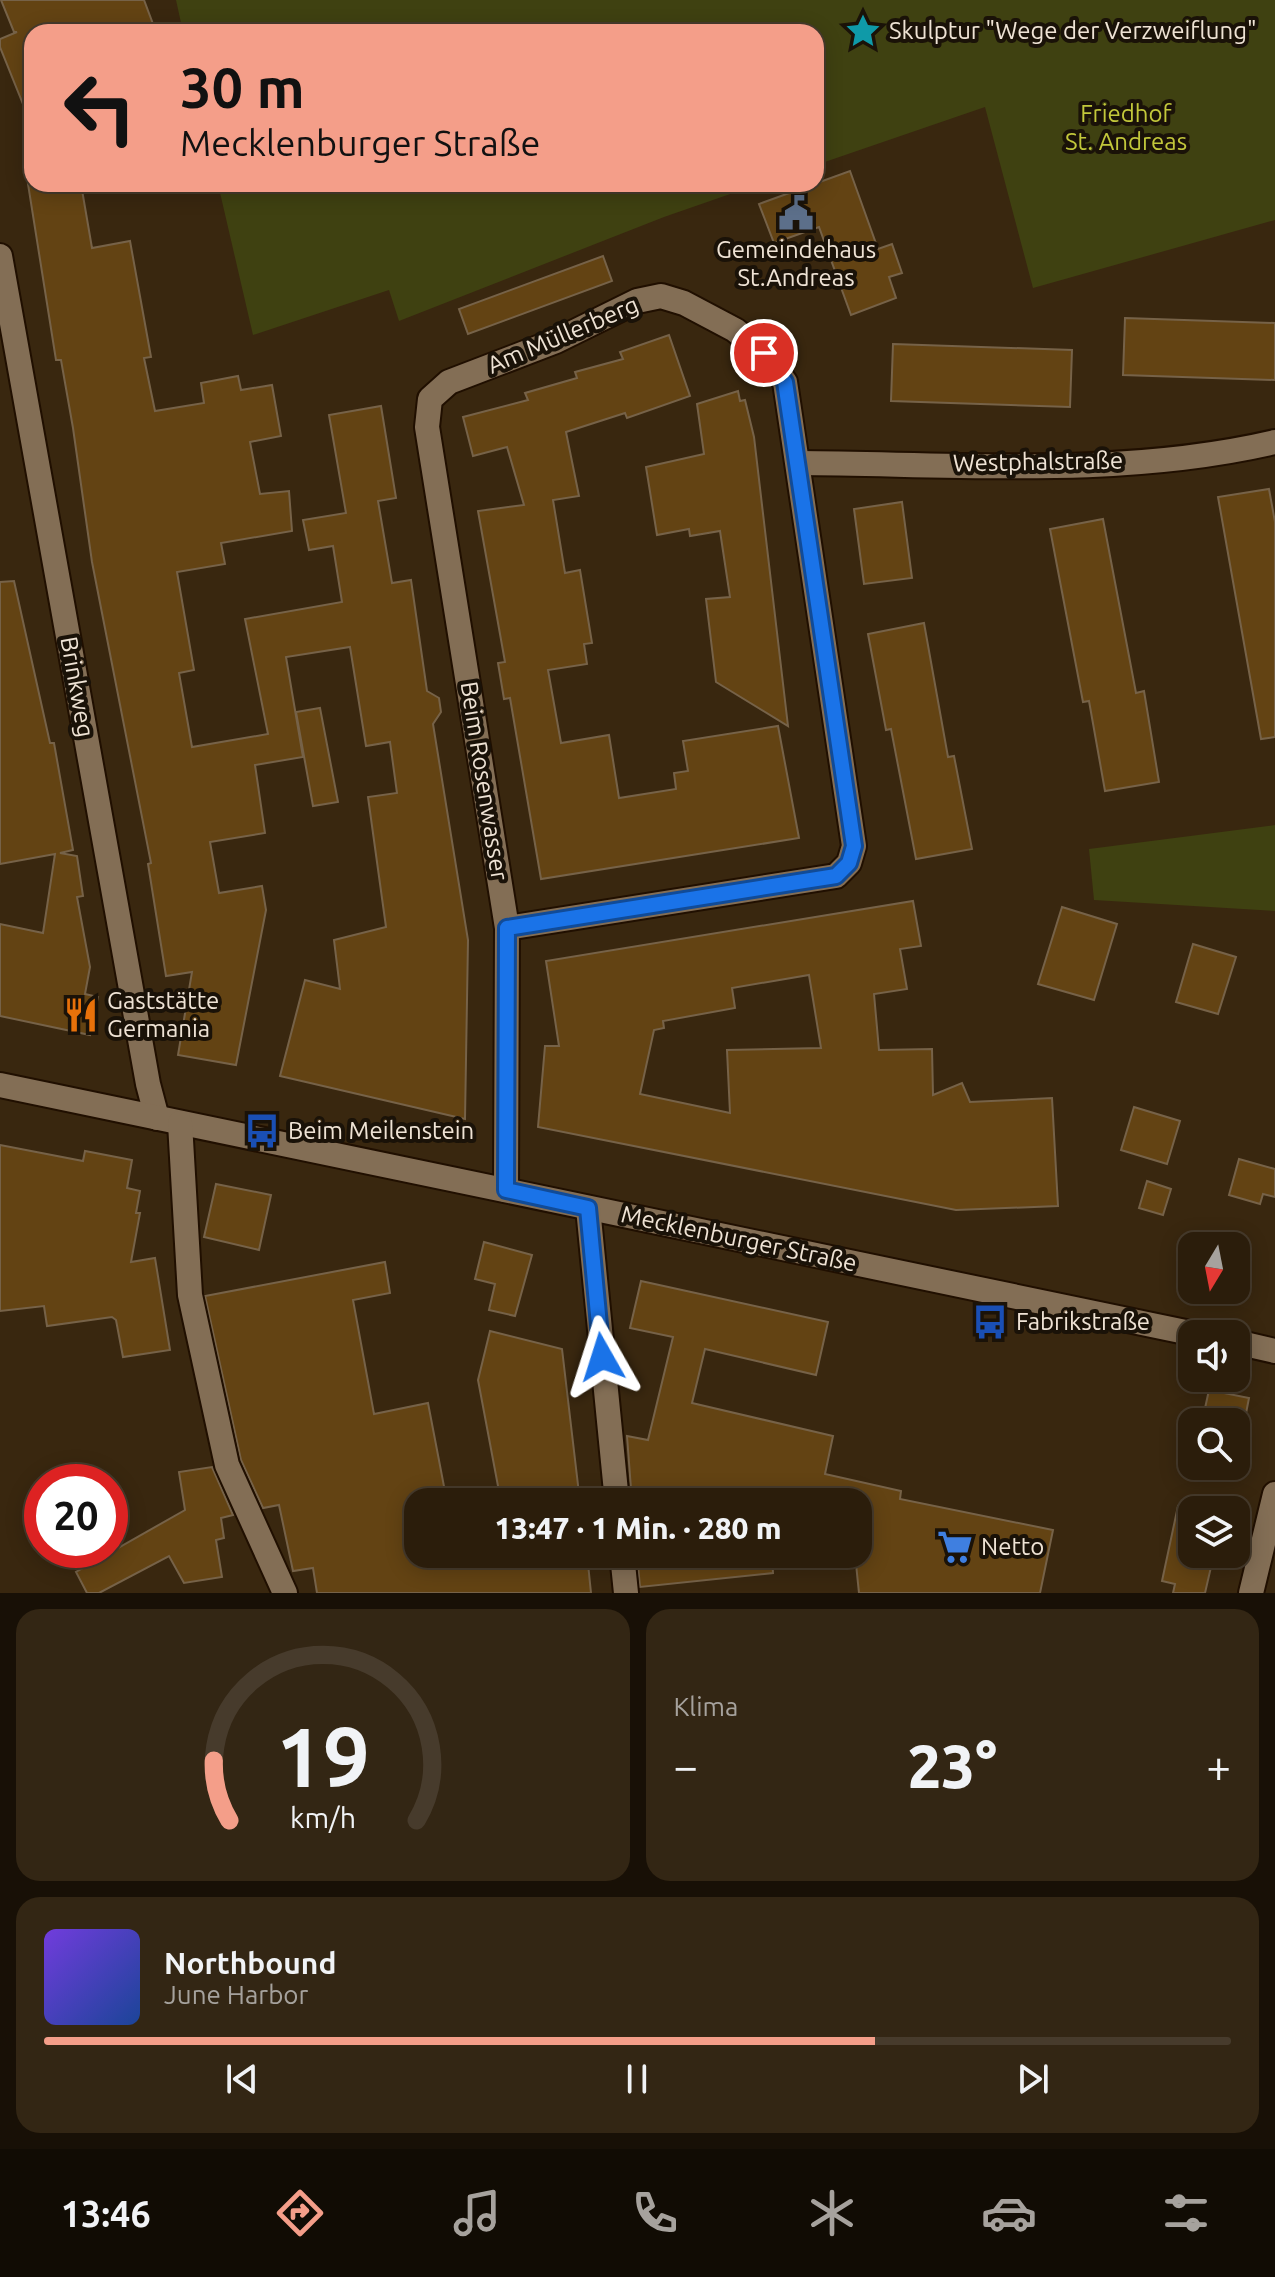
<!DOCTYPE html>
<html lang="de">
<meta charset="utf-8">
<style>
body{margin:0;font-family:Ubuntu,sans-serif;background:#332614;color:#f1f3f6;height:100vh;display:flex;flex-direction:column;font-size:30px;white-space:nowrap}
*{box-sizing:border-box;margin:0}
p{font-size:26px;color:#a6a29d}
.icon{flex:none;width:44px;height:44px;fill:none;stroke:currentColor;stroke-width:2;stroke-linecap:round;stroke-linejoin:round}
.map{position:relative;height:1593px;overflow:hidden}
.sheet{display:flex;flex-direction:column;gap:16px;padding:16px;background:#181006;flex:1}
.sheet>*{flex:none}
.guide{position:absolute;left:24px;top:24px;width:800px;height:168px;border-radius:24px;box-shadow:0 4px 20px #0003,0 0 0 2px #473b2c;background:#f49e89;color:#111;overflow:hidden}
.needle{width:52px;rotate:190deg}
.controls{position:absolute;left:1178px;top:1232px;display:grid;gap:16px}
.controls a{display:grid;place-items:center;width:72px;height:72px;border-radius:16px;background:#2b1d0b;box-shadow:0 4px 20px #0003,0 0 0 2px #473b2c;font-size:40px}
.speed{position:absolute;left:24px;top:1464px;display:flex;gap:16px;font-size:40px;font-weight:700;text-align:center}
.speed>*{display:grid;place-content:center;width:104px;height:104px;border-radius:50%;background:#2b1d0b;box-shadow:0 4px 20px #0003,0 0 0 2px #473b2c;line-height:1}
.speed .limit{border:12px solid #d22;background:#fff;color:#111}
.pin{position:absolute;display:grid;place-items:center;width:68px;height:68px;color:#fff;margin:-34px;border:4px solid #fff;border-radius:50%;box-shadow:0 2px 8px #0007}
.me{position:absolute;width:88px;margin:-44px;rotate:354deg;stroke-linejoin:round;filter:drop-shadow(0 0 6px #0008)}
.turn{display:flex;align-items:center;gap:28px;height:168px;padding:0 24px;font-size:36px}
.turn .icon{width:104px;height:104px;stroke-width:2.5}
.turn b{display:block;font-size:56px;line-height:68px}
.big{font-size:60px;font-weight:800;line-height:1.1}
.sheet .card{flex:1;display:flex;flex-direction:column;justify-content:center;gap:12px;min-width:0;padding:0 28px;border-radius:24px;background:#332614}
.sheet .dial{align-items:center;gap:0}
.dial svg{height:208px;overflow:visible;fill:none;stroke:#473b2c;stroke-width:7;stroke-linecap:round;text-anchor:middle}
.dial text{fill:#f1f3f6;stroke:none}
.song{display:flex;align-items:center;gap:24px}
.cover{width:96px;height:96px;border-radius:12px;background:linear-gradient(135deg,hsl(260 70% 55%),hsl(220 70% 35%))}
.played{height:8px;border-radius:4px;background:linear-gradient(90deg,#f49e89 70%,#473b2c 70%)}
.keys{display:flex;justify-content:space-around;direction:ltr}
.heat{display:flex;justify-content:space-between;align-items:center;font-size:44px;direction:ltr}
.sheet .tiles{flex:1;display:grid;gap:16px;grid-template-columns:1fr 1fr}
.card:last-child{grid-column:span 2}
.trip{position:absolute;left:404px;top:1488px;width:468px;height:80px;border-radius:24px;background:#2b1d0b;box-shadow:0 4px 20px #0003,0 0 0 2px #473b2c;font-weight:800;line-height:80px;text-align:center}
.menu{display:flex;height:128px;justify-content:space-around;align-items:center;background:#110c04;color:#a6a29d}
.menu .icon{width:56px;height:56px}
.menu .active{color:#f49e89}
.menu b{font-size:36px;color:#f1f3f6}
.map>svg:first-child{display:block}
.green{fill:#3f4111}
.building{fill:#634313;stroke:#766248;stroke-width:2;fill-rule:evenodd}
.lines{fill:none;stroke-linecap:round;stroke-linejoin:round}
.minor-casing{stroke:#200f00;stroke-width:28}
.minor{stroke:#836e55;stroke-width:24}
.route-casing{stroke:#114b97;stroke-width:20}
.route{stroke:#1a73e8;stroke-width:14}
.labels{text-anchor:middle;stroke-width:8;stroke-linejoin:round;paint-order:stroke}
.poi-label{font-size:24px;fill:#efe3d5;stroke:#1a1208;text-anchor:start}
.park-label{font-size:24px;fill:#c2c73b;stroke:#1a1208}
.street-label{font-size:24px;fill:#efe3d5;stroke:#1a1208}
</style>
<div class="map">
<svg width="1275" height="1593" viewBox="0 0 1275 1593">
<rect width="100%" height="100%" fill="#39270f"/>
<g class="green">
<polygon points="176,0 1275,0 1275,220 1033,288 985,107 816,165 816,32 183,32"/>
<polygon points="218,184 759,184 664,217 399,321 389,290 253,335"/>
<polygon points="1275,825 1275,911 1094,900 1089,849"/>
</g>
<g class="building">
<polygon points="1,0 144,0 156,32 32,32 31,124 0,47 0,39 17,32 14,32"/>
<polygon points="850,171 878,249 892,244 902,273 889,277 896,298 851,315 819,227 774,243 759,204"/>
<polygon points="28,184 81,184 92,248 130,241 151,357 144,358 155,411 204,403 201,383 238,376 241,390 272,385 281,436 250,442 260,494 289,491 292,531 221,543 225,564 177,572 194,670 179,673 192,747 268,734 245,619 342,602 333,546 309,550 303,520 346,513 329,415 381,406 396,498 378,501 392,583 411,580 427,691 439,698 441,712 433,724 468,940 465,1119 280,1076 305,980 340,989 334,940 386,927 368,797 397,793 390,742 366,746 350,647 286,657 303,757 255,765 265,833 210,842 219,893 262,886 266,910 236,1065 178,1055 192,972 166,976 148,864 151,863 92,562 73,428 61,360 56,360"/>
<polygon points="603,256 612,281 468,334 459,309"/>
<polygon points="1125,318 1275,323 1275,380 1123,375"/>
<polygon points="669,335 690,396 627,418 625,413 566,432 579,496 553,500 565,573 580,570 592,643 584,644 587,664 548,670 561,743 609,735 619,798 676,789 674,773 688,771 683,741 778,726 799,838 541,879 510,698 504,699 498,663 505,662 478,511 524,505 507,447 473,456 463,417 528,400 525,393 577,378 575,372 623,359 620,352"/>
<polygon points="893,344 1072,350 1070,407 891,401"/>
<polygon points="738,391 740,401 745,400 754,437 788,726 716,682 706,599 730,597 720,531 690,536 689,529 657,535 646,467 704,454 697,404"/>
<polygon points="1269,489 1275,522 1275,737 1261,739 1218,497"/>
<polygon points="902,502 912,578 864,584 854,509"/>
<polygon points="1103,519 1136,693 1144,691 1159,782 1105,791 1089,701 1083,702 1050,529"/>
<polygon points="14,581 50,743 54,743 73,850 60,853 77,856 83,896 77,897 90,967 85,994 98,997 90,1035 0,1016 0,924 43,933 55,854 0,864 0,582"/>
<polygon points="924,623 948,757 954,756 972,849 916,859 891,729 886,730 868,634"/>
<polygon points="320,708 338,802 313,806 296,712"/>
<path d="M913,901L921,946L900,949L907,989L874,994L879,1050L932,1049L933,1095L962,1083L970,1102L1052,1098L1058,1206L956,1210L538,1127L545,1046H559L546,961ZM809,975L821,1048L727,1050L730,1113L640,1094L654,1030L664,1028L663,1021L735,1008L732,988Z"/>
<polygon points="1062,907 1117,924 1094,1000 1038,984"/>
<polygon points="1193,944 1236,957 1218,1014 1176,1002"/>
<polygon points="1134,1107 1180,1121 1167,1164 1121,1150"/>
<polygon points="0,1145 83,1161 85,1151 132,1160 127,1188 140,1191 136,1213 140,1213 131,1262 155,1258 170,1350 123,1357 116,1320 112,1317 47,1326 44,1306 0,1311"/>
<polygon points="1239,1159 1275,1169 1275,1197 1263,1194 1260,1204 1229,1195"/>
<polygon points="1147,1181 1171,1189 1163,1215 1139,1208"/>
<polygon points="216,1184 271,1195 259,1250 204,1237"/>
<polygon points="484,1242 532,1255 515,1316 489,1310 495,1284 475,1279"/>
<polygon points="385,1262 390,1293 353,1300 374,1414 428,1403 447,1502 418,1502 418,1554 587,1554 591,1593 317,1593 313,1568 293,1571 279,1505 263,1508 241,1460 205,1296"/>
<polygon points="641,1281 828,1322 816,1375 705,1349 692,1403 833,1436 825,1474 901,1491 900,1499 1053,1530 1040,1593 859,1593 855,1554 858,1554 858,1502 632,1502 627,1436 648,1440 673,1337 630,1328"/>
<polygon points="490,1331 562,1349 580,1502 501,1502 478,1380"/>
<polygon points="1209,1390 1249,1398 1240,1444 1236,1443 1236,1422 1202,1422"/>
<polygon points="212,1467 233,1515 221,1518 224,1538 216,1540 222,1577 184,1583 169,1556 99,1593 87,1593 76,1572 185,1510 179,1472"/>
<polygon points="1178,1506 1201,1510 1192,1510 1192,1554 1214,1554 1205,1593 1173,1593 1175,1584 1162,1581"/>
<polygon points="637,1554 772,1554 773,1573 640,1587"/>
</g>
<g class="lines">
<g class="minor-casing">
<g id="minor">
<polyline points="0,256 148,1084 157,1118"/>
<path d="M799,463C956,464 1121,478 1275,442"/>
<polyline points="0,1085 1195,1334"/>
<polyline points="180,1123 190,1295 227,1465 285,1593"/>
<polyline points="506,1190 507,928 427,427 430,399 449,382 556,341 637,301 661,296 684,303 735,330 764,353 785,382 854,846 849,863 836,876 507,928"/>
<polyline points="588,1208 617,1502"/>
<polyline points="1236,1342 1275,1351"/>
<polyline points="622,1554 626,1593"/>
<polyline points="1251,1593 1275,1494"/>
</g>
</g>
<use href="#minor" class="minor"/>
</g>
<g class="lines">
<g class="route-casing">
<polyline id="route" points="602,1357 588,1208 506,1190 507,928 836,876 849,863 854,846 785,382 764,353"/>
</g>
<use href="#route" class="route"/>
</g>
<defs>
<g id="sight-bare" transform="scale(2.76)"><path d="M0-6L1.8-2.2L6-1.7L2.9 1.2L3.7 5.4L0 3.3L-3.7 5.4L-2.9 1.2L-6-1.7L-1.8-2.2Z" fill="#0f9aa8" stroke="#1a1208" stroke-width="2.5" paint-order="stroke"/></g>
<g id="civic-bare" transform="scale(2.76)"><path d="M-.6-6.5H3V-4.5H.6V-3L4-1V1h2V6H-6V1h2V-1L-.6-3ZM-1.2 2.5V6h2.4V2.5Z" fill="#5c6f8a" stroke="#1a1208" stroke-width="2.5" paint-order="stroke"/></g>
<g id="restaurant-bare" transform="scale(2.76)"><path d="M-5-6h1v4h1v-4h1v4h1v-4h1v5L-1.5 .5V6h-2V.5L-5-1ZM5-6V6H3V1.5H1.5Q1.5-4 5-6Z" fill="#e8710a" stroke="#1a1208" stroke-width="2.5" paint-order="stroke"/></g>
<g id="bus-bare" transform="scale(2.76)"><path d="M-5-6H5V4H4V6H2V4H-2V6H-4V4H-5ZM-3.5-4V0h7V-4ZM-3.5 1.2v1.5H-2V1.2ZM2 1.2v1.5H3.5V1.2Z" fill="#1a4fb4" stroke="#1a1208" stroke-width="2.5" paint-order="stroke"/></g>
<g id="supermarket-bare" transform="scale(2.76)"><path d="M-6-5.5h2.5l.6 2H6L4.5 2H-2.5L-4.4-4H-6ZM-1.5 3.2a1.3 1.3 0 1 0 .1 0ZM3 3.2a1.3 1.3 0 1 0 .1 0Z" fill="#3f7fe0" stroke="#1a1208" stroke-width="2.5" paint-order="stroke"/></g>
</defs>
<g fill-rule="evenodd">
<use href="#sight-bare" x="863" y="31"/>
<use href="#civic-bare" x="796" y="213"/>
<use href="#restaurant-bare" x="81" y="1015"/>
<use href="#bus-bare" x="262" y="1131"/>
<use href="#bus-bare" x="990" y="1322"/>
<use href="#supermarket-bare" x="955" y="1547"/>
</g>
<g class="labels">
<g class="poi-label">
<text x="889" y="39">Skulptur "Wege der Verzweiflung"</text>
<text x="796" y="258" text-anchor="middle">Gemeindehaus<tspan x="796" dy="28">St.Andreas</tspan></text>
<text x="107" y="1009">Gaststätte<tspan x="107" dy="28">Germania</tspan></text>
<text x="288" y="1139">Beim Meilenstein</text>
<text x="1016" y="1330">Fabrikstraße</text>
<text x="981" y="1555">Netto</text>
</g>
<g class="park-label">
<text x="1126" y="122">Friedhof<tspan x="1126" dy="28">St. Andreas</tspan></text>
</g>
<g class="street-label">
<text transform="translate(563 335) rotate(-23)" y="8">Am Müllerberg</text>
<text transform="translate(1038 462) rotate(-1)" y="8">Westphalstraße</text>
<text transform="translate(77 687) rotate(80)" y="8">Brinkweg</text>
<text transform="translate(484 781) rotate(81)" y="8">Beim Rosenwasser</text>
<text transform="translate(739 1239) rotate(12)" y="8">Mecklenburger Straße</text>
</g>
</g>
</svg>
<div class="controls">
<a><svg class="needle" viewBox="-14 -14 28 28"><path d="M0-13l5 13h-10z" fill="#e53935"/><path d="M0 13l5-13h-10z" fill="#a6a29d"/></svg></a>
<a><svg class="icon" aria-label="sound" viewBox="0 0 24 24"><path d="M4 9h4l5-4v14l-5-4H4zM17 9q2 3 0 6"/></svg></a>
<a><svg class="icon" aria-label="search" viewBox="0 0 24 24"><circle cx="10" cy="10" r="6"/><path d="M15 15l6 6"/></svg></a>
<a><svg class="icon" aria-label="layers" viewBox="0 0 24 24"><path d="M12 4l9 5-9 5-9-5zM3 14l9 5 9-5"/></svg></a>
</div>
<div class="speed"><div class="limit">20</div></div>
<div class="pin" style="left:764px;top:353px;background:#d93025"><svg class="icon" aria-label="arrive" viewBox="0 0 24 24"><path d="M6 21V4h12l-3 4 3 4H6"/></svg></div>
<svg class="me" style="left:602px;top:1357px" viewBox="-20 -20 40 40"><path d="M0-17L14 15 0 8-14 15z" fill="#1a73e8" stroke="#fff" stroke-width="4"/></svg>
<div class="trip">13:47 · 1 Min. · 280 m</div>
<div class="guide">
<div class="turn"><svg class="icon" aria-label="left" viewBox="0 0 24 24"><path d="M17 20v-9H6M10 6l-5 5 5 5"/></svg><div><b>30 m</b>Mecklenburger Straße</div></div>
</div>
</div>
<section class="sheet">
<div class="tiles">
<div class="card dial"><svg viewBox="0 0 100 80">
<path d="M14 69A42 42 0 1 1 86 69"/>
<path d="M14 69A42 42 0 0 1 8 46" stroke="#f49e89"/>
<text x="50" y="56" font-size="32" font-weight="700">19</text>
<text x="50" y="72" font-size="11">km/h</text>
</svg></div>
<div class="card"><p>Klima</p>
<div class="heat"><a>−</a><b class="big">23°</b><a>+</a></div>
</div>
<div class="card">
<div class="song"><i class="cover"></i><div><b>Northbound</b><p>June Harbor</p></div></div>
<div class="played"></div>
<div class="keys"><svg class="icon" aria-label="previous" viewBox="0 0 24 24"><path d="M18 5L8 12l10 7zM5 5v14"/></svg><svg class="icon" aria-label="pause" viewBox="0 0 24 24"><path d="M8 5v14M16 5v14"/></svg><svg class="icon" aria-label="next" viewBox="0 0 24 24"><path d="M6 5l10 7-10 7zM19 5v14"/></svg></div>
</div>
</div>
</section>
<nav class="menu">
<b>13:46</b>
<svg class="icon active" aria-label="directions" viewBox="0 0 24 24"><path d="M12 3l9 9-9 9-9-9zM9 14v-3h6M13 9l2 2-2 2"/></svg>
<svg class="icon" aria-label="music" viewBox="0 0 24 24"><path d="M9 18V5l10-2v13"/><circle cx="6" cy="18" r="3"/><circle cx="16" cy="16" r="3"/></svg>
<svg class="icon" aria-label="phone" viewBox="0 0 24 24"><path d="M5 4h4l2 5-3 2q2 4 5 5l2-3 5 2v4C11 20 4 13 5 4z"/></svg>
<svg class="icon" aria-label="climate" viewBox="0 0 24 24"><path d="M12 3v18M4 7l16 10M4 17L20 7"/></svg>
<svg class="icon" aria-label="car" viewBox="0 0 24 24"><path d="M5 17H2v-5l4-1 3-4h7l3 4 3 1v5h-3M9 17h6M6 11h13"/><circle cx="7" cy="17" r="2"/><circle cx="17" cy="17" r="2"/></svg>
<svg class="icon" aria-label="filters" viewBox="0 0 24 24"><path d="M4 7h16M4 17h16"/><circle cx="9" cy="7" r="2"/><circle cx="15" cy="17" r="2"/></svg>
</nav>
